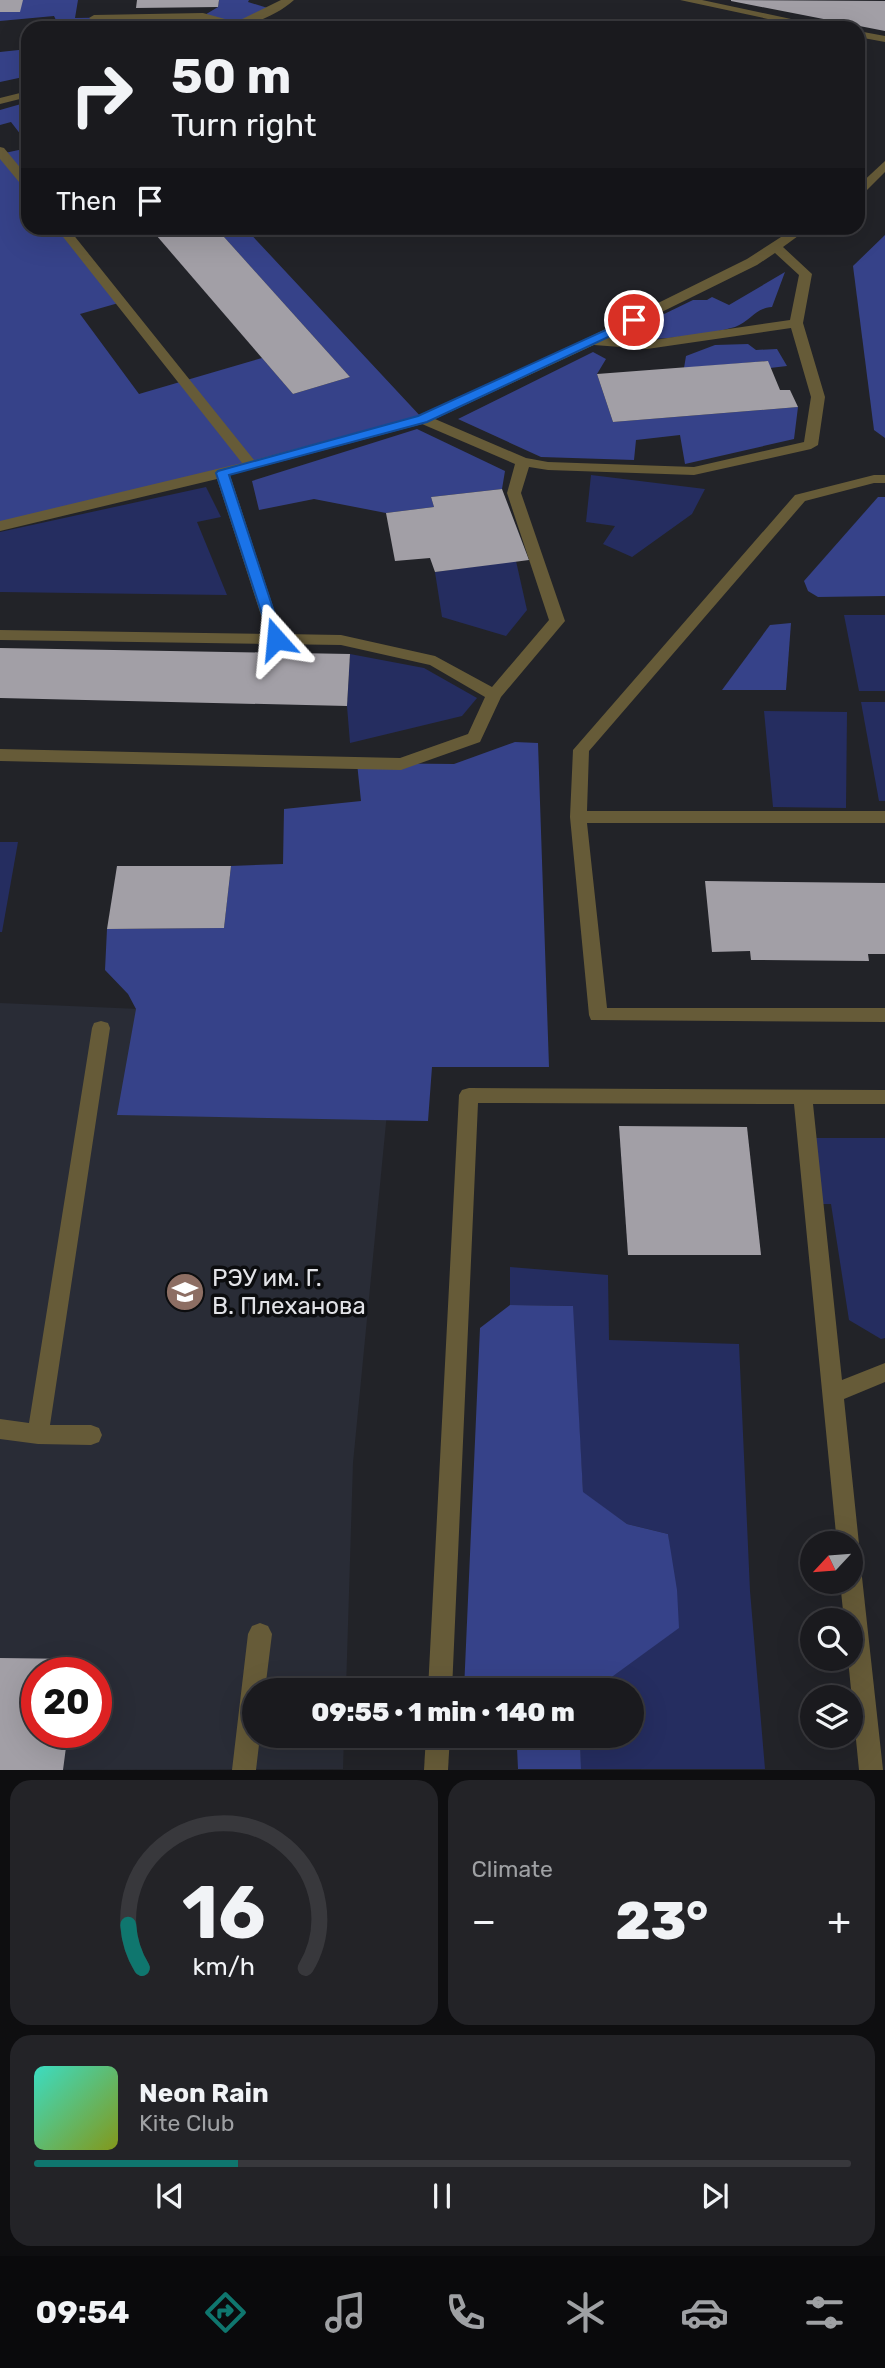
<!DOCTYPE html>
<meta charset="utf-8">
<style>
body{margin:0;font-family:Rubik,sans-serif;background:#232327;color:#f1f3f6;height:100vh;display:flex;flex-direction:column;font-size:26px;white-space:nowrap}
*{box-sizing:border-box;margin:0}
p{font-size:23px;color:#9fa1a4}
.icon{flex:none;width:38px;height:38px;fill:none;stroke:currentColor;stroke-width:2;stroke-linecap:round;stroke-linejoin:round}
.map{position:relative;height:1770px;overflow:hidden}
.side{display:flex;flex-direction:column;gap:10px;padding:10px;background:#0e0e10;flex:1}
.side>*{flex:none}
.top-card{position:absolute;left:21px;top:21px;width:844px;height:214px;border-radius:21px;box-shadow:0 7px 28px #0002,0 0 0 2px #38383c;background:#1a1a1e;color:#f1f3f6;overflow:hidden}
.needle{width:46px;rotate:244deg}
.tools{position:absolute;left:800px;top:1531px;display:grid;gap:14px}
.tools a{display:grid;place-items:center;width:63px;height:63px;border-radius:50%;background:#1a1a1e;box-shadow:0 7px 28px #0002,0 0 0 2px #38383c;font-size:35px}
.speed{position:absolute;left:21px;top:1657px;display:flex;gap:14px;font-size:35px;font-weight:700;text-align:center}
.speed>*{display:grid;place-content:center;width:91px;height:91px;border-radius:50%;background:#1a1a1e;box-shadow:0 7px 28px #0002,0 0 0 2px #38383c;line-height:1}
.speed .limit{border:10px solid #d22;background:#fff;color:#111}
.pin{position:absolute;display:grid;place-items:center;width:60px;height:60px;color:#fff;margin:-30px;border:4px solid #fff;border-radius:50%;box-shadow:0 2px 7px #0007}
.me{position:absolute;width:77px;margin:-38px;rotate:342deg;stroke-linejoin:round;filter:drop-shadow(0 0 5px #0008)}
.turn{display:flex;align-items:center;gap:24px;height:147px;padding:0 35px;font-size:32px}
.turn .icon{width:91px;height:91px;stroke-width:2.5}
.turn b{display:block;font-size:49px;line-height:60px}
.then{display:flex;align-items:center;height:66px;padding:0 35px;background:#0003;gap:14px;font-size:26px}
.big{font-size:52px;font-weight:800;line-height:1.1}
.side .widget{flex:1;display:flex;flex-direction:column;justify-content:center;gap:10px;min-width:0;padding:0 24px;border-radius:21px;background:#232327}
.side .dial{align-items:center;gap:0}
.dial svg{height:182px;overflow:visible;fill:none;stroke:#38383c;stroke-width:7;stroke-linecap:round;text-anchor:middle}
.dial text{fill:#f1f3f6;stroke:none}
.song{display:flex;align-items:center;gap:21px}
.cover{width:84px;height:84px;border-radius:10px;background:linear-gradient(135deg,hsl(170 70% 55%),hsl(70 70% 35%))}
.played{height:7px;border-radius:4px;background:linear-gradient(90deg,#0f766e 25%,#38383c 25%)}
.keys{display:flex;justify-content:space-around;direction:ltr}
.heat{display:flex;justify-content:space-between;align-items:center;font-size:38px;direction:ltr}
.side .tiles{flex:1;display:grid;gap:10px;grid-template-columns:1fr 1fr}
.widget:last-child{grid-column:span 2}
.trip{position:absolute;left:242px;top:1678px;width:402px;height:70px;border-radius:35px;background:#1a1a1e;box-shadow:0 7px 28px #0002,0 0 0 2px #38383c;font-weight:800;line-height:70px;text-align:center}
.tabs{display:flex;height:112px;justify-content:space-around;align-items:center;background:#0a0a0c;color:#9fa1a4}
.tabs .icon{width:49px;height:49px}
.tabs .selected{color:#0f766e}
.tabs b{font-size:32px;color:#f1f3f6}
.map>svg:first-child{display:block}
.built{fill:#292c36;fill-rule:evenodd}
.green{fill:#252d60}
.forest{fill:#364289}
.building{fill:#a29fa6}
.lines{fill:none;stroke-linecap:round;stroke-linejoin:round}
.minor{fill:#665b38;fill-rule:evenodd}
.route{fill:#1a73e8;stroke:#114b97;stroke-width:2}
.labels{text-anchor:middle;stroke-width:7;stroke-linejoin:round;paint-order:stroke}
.poi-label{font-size:24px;fill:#e2e3e7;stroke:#0c0d0f;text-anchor:start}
</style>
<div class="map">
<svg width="885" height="1770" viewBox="0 0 885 1770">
<rect width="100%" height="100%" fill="#222328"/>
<path class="built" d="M0,1003L396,1020L353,1463L346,1690H254V1736H344L343,1769L0,1770ZM37,1673H96V1732H37Z"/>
<g class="green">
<polygon points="591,475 705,489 692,514 632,557 603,544 615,526 586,522"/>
<polygon points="206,487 221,517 197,522 227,595 0,592 0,532"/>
<polygon points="516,561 527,610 506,636 442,617 435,572"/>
<polygon points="844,615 885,615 885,691 859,691"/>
<polygon points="350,654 424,668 477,698 462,716 350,743 347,706"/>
<polygon points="861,702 885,702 885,801 879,801"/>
<polygon points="764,711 847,712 846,808 773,807"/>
<polygon points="0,842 18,842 2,932 0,932"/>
<polygon points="807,1138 885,1138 885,1338 881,1339 849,1320 831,1204 813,1204"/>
<polygon points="510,1267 608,1275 609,1340 739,1344 750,1591 765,1769 581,1769 580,1736 632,1736 632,1690 594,1690 678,1628 668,1534 627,1524 583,1493 572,1306 510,1305"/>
</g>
<g class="forest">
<polygon points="23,0 78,0 75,18 203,16 218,7 219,0 249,0 248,2 271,9 228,28 107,28 102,24 60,28 54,16 0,21 0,12"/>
<polygon points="28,49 28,76 0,82 0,52"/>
<polygon points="28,102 28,144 11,122 0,125 0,110"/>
<polygon points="28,148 28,228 62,228 122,302 80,314 139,394 262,358 293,394 350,377 216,228 245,228 423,419 0,526 0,154"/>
<polygon points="885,235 885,438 874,430 853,266"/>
<path d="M785,272L772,307C755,308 750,322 735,327C708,335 650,341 622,340L625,333L693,300H707L712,297L729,305Z"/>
<polygon points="748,344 756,350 777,349 787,366 770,368 767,361 684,368 686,356 715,345"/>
<polygon points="593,352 606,359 597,374 613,422 798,407 794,439 685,464 680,435 636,440 634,460 541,457 458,419"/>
<polygon points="417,429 505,471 502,489 431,497 434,507 386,513 314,499 259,510 252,481"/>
<polygon points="878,497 885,497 885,596 818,597 808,591 804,581"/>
<polygon points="791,623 786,690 722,690 770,625"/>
<polygon points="515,742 538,743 549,1067 432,1067 428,1121 117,1115 136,1009 128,994 105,970 107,929 224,928 231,866 283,864 284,809 361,801 357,763 454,764"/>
<polygon points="510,1305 573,1306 583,1492 627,1524 668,1534 677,1590 679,1628 594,1690 464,1690 480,1328"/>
<polygon points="494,1736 580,1736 581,1769 518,1769 517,1748"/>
</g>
<g class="building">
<polygon points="0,0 23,0 20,12 0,12"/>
<polygon points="137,0 219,0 218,7 136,8"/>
<polygon points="731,0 885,1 885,31 731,1"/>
<polygon points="150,228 216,228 350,377 293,394"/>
<polygon points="768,361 780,390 790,390 798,407 613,422 597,374"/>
<polygon points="502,489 529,560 435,572 430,558 395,561 386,513 434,507 431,497"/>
<polygon points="0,648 350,654 347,706 0,698"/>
<polygon points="117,866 231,866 224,928 107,929"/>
<polygon points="705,881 885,883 885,954 868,954 869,961 751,960 750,951 712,952"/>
<polygon points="619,1126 747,1127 761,1255 628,1255"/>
<polygon points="0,1658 78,1659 76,1673 37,1673 37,1732 68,1732 63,1770 0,1770"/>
</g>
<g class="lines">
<g class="minor">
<path d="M281,0H294C276,16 247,28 222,28L225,25L203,19L94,21L89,18L94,15L203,13L236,22Z"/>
<polygon points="680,0 702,0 833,28 810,28"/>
<polygon points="858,31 885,36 885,42 858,37"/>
<polygon points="28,91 28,97 0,104 0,98"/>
<polygon points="0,147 4,148 28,177 28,189 24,188 0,159"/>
<polygon points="885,161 885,172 862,195 858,196 858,186"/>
<path d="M56,228H68L254,460L418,416L557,353L747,259L795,228H809L783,247L812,274L803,323L825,397L818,445L811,449L694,475L548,470L529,467L521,493L565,621L501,697L480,742L401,770L0,761V749L400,758L468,734L485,697L430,665L341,645L0,640V630L267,634L217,479L0,531V521L242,463ZM775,253L799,275L790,320L647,341L609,338L757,265ZM791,328L811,397L804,442L694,467L548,462L526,458L435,419L594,345L647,349ZM422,424L515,464L507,493L549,620L492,687L435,656L341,635L282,634L230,475Z"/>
<polygon points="874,475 885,475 885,483 874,483 805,501 589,751 587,811 885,811 885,823 587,823 607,1008 885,1008 885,1022 591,1020 589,1015 570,817 573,750 795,495"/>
<polygon points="101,1021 108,1023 110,1028 50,1425 91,1425 99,1428 102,1435 99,1442 91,1445 38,1444 0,1439 0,1419 29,1423 92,1028 94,1023"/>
<polygon points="469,1088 885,1090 885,1104 813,1104 842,1380 885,1363 885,1382 844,1399 859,1544 856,1551 850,1553 850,1544 837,1544 794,1104 478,1103 452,1690 428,1690 459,1095 462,1090"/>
<polygon points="850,1558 858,1561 861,1568 883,1770 859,1770 848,1659 850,1659 850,1620 844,1620 840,1582 850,1582"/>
<polygon points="260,1623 268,1626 272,1634 265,1690 254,1690 254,1736 260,1736 256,1770 232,1770 248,1634 252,1626"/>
<polygon points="426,1736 450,1736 448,1770 424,1770"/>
</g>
</g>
<polygon class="route" points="634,317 638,318 638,323 427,422 229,475 283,639 276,644 271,642 216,473 218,471 418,416"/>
<defs>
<g id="university-disc" transform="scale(2.0125)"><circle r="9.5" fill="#8d6e63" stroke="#0c0d0f"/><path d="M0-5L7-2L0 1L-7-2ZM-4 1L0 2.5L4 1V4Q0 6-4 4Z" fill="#fff"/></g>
</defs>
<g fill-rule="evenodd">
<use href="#university-disc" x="185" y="1292"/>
</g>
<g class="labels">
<g class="poi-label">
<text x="212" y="1286">РЭУ им. Г.<tspan x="212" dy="28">В. Плеханова</tspan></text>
</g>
</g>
</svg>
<div class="tools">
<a><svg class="needle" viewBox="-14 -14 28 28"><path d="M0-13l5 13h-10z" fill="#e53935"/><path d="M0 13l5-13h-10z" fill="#9fa1a4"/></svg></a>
<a><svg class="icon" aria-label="search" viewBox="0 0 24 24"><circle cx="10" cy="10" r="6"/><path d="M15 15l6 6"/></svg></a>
<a><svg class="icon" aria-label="layers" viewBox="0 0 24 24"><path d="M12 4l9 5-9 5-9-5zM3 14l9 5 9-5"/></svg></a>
</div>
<div class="speed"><div class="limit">20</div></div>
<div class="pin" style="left:634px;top:320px;background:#d93025"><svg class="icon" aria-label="arrive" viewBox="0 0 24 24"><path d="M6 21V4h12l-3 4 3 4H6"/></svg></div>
<svg class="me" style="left:276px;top:639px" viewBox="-20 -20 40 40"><path d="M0-17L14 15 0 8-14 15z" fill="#1a73e8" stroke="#fff" stroke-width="4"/></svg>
<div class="trip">09:55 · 1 min · 140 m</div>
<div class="top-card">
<div class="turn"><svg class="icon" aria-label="right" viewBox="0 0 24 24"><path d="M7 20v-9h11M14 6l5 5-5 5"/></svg><div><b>50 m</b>Turn right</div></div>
<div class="then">Then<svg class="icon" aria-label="arrive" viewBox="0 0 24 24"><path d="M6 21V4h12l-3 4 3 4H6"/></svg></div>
</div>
</div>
<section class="side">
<div class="tiles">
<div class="widget dial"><svg viewBox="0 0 100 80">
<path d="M14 69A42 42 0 1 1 86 69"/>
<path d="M14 69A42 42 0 0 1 8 50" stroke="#0f766e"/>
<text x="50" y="56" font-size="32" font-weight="700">16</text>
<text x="50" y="72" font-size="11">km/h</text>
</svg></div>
<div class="widget"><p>Climate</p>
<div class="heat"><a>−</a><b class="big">23°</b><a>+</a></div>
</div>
<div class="widget">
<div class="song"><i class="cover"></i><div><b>Neon Rain</b><p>Kite Club</p></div></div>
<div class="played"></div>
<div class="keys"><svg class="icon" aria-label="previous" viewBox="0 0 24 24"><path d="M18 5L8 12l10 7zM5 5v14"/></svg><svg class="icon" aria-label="pause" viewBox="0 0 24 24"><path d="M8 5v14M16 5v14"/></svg><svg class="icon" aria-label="next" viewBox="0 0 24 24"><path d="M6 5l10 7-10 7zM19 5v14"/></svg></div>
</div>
</div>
</section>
<nav class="tabs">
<b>09:54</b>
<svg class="icon selected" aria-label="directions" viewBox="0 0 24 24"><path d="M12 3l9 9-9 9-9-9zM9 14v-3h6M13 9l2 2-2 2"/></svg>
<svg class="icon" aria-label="music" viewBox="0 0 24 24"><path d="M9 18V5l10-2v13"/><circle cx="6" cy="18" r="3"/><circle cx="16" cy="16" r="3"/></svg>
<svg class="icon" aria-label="phone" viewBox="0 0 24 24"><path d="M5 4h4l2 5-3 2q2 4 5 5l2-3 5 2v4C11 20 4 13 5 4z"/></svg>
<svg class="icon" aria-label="climate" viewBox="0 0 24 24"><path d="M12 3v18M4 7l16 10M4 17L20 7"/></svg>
<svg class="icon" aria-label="car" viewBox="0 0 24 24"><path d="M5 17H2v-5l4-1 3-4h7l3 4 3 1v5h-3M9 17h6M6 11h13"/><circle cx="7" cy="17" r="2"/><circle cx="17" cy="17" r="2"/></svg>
<svg class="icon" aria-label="filters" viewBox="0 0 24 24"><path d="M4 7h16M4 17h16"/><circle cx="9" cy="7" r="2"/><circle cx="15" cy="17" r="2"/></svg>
</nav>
